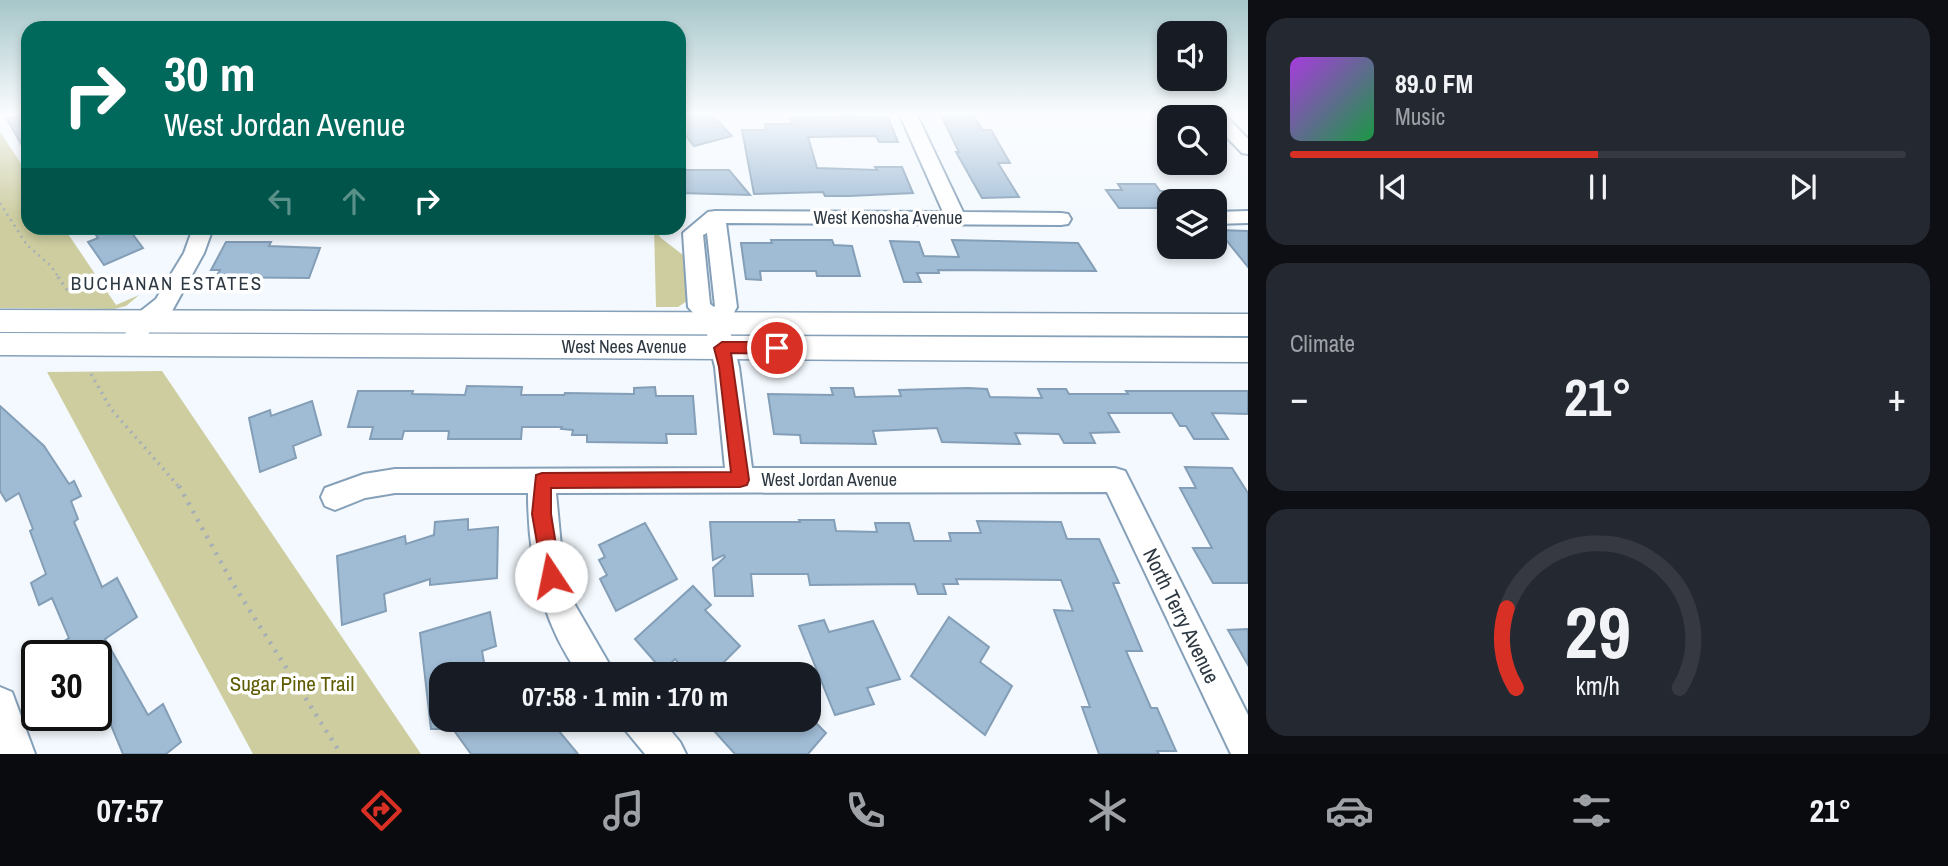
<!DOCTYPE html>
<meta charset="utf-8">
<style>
body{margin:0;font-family:"Archivo Narrow",sans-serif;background:#242831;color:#f1f3f6;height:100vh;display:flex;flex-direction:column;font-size:26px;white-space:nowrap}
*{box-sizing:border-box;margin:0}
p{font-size:23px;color:#9ea1a6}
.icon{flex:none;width:38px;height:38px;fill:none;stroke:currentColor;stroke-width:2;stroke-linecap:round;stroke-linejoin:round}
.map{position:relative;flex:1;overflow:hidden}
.side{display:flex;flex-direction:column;gap:18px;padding:18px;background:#0d0f14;width:700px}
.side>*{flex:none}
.top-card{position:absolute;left:21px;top:21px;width:665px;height:214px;border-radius:21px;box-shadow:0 4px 10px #0003;background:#00695c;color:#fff;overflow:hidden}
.controls{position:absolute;left:1157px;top:21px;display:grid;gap:14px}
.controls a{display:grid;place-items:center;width:70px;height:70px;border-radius:14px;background:#171b24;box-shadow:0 4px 10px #0003;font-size:35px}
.speed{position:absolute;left:21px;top:640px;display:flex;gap:14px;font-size:35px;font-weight:700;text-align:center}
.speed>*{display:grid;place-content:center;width:91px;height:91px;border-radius:50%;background:#171b24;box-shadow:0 4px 10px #0003;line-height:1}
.speed .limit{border:4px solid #111;border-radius:10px;background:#fff;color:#111}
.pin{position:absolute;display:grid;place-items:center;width:60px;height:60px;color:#fff;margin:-30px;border:4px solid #fff;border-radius:50%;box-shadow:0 2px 7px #0007}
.me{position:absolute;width:77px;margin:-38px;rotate:349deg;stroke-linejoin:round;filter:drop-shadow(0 0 5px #0008)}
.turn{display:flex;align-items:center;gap:24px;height:147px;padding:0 28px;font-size:32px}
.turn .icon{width:91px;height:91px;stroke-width:2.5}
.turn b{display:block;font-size:49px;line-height:60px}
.lanes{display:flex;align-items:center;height:66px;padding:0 28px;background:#0003;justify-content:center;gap:35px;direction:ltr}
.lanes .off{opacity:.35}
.big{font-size:52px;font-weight:700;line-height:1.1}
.side .card{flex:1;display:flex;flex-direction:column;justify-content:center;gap:10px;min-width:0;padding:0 24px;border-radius:21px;background:#242831}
.side .dial{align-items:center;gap:0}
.dial svg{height:182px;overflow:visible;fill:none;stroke:#363941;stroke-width:7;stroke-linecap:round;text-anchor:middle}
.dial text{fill:#f1f3f6;stroke:none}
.song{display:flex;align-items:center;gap:21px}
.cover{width:84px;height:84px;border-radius:10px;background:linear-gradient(135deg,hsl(280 70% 55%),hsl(140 70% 35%))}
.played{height:7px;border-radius:4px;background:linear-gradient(90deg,#d93025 50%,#363941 50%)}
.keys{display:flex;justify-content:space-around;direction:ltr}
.heat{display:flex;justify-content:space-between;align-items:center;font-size:38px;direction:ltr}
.trip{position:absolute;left:429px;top:662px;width:392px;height:70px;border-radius:21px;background:#171b24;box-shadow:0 4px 10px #0003;font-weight:700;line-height:70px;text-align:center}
.tabs{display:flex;height:112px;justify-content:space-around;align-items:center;background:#090b0e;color:#9ea1a6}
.tabs .icon{width:49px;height:49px}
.tabs .current{color:#d93025}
.tabs b{font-size:32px;color:#f1f3f6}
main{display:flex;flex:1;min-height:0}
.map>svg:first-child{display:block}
.green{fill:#cdcda0}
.building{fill:#a0bcd5;stroke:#839eb6;stroke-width:2}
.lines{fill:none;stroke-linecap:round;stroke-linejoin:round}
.minor-casing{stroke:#85a0b8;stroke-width:4}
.major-casing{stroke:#85a0b8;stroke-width:3}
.path-far2{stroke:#a7afb6;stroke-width:2.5;stroke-dasharray:2 4.5;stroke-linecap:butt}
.path-far1{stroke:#a7afb6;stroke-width:3.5;stroke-dasharray:2 5;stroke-linecap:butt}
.path{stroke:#a7afb6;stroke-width:4.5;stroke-dasharray:2.5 7;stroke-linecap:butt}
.minor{fill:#fff;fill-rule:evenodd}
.major{fill:#fff;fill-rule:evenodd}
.route{fill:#d93025;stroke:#8d1f18;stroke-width:2}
.labels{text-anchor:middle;stroke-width:7;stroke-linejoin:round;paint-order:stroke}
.street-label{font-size:18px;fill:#2d3842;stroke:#fff}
.neighbourhood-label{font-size:19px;letter-spacing:2px;fill:#2d3842;stroke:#fff}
.near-street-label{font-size:21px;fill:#2d3842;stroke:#fff}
.near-park-label{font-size:21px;fill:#5f5b03;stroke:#fff}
</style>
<main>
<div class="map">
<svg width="1248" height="754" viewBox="0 0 1248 754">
<rect width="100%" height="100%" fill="#f3f9fe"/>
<g class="green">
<polygon points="0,132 28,174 28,228 64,228 116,305 139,295 126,306 114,309 0,308"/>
<polygon points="654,228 661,238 683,255 687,301 678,307 656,307"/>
<polygon points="162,371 421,754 253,754 47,372"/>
</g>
<g class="building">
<polygon points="28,113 28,156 7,119"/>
<polygon points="702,113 710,113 732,136 694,146 679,127 679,119"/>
<polygon points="940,113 973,113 982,130 991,130 1010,163 998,163 1019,197 982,198 956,152 959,152"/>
<polygon points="850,116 888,118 898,142 879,142 876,136 808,137 817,168 877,170 875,167 902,167 913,193 849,196 825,196 823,192 754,194 742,130 766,130 765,124 792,124 790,118"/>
<polygon points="681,170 729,170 750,195 679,193"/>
<polygon points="1118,184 1155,184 1160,191 1169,191 1169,208 1119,208 1106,190 1122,190"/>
<polygon points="91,228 128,228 143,248 104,265 88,242 98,238"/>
<polygon points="1218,230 1248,231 1248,267"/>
<polygon points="771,240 832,240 834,245 852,246 860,276 817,276 816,271 760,271 761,280 746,279 741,243 772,243"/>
<polygon points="952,240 1078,243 1096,271 938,270 939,273 917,273 921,282 904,282 890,241 919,242 924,256 959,257"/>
<polygon points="226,242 271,242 269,246 320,248 309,278 216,277 220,270 211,270"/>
<polygon points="467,386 522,387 521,395 564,395 565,393 634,394 634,388 655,387 656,396 693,396 696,434 666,434 667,443 587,442 587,435 572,435 573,430 561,429 562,427 522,427 521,439 448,439 449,431 404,431 402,439 370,439 373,427 348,427 358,391 413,391 412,394 465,395"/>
<polygon points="831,388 853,388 855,397 901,396 899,390 968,388 987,389 990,397 1042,398 1038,389 1066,389 1069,394 1128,394 1126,391 1248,391 1248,414 1212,413 1228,439 1194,439 1186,426 1180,426 1172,413 1108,413 1119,432 1090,433 1095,443 1064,443 1059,434 1015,433 1020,444 942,442 937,428 873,431 876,444 801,443 800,435 774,434 768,394 833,395"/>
<polygon points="312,401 321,435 293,446 296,458 260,472 249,418 270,410 271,416"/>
<polygon points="0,406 44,446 69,484 74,481 81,496 71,501 78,519 74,522 102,587 117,578 137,617 105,639 148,715 163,704 181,742 166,754 123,754 108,718 96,727 96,656 41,656 69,638 52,598 39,605 31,583 46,574 30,531 33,529 19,493 6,501 0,491"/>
<polygon points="1185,467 1232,468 1248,493 1248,583 1213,583 1193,548 1212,548 1180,488 1196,488"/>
<polygon points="468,519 468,530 498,527 497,578 430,585 430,579 384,594 386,611 342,625 337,556 405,536 406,544 434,535 435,522"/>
<polygon points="799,520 834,520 836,531 877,532 875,523 909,523 914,541 951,541 949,533 981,533 977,521 1061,522 1067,539 1099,539 1119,583 1113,583 1142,651 1126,651 1151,708 1157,708 1176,751 1157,751 1159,754 1099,754 1082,707 1090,707 1054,610 1073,611 1061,580 956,579 958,584 943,584 946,594 918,594 915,584 810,585 808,574 751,574 753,596 715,596 713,568 725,557 724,555 713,560 710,522 800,522"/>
<polygon points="645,523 677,579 616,611 600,579 607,575 599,560 605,557 599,545"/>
<polygon points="693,586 711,605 705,610 740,646 712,674 688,674 675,659 663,671 635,639"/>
<polygon points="490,612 496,646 482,651 486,674 441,674 441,729 431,729 420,633"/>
<polygon points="949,617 989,647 980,662 1012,686 985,735 911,676"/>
<polygon points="824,620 829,632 873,621 900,679 867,688 874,704 835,715 799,626"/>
<polygon points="1248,629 1248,665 1228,630"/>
<polygon points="463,719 549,719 578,754 471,754 453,729"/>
<polygon points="727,719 812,719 826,733 808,754 735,754 715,732"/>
</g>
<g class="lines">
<g class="minor-casing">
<g id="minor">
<path d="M899,113H916L963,212L1061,213L1068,214L1071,219L1068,224L1061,225L726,223L737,307L728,323L739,367L752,468H1115L1125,471L1248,715V754H1231L1107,492L556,493L562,557L575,605L615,674H579C541,622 528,556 528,493H395L365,498L335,510L325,506L321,497L325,488L364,474L395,469L725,468L715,367L705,326L688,307L683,233L708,212L715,211L943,212ZM707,233L715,306L714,307L710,304L703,235Z"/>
<polygon points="1205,113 1223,113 1248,139 1248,154 1242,153 1214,124 1214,117 1208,117"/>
<polygon points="1248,211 1248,223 1214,224 1214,212"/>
<polygon points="193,228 213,228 204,253 172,311 153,326 139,350 131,353 123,350 119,344 137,314 156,299 184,253"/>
<polygon points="0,687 12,692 35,754 0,754"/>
<polygon points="621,719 661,719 680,742 686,754 645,754 626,731"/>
</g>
</g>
<g class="major-casing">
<g id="major">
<polygon points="0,310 1248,314 1248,336 0,332"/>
<polygon points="0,333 1248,338 1248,362 0,355"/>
</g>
</g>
<polyline class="path-far2" points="0,203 27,245 51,266 59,278"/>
<g class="path-far1">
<polyline points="58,277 68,291"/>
<polyline points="91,374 111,409 180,488"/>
</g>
<polyline class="path" points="179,486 233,584 341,754"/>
<use href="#minor" class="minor"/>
<use href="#major" class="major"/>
</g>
<linearGradient id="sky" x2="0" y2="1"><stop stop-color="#a6c6c9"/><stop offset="0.52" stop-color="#fafcff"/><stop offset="1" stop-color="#fafcff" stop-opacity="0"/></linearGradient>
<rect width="1248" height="219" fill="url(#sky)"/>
<polygon class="route" points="722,342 777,342 785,348 777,354 731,353 749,480 747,485 740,487 551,488 551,514 561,576 558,583 551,586 544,583 532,514 536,475 542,473 731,472 719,367 714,348"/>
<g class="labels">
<g class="street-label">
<text x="888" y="224">West Kenosha Avenue</text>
<text x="624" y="353">West Nees Avenue</text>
<text x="829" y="486">West Jordan Avenue</text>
</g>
<g class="neighbourhood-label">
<text x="167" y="290">BUCHANAN ESTATES</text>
</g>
<g class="near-street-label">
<text transform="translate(1181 616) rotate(64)" y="7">North Terry Avenue</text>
</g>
<g class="near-park-label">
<text x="292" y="691">Sugar Pine Trail</text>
</g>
</g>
</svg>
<div class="controls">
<a><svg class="icon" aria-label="sound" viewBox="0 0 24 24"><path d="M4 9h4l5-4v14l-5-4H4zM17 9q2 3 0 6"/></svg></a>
<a><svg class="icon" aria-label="search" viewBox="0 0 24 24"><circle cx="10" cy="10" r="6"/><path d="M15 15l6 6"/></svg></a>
<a><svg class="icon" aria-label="layers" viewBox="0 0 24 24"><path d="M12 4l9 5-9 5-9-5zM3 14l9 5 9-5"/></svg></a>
</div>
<div class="speed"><div class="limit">30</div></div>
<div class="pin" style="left:777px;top:348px;background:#d93025"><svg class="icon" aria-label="arrive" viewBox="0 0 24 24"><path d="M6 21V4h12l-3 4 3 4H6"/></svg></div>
<svg class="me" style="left:551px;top:576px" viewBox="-20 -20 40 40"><circle r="19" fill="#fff"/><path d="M0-13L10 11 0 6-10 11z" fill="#d93025"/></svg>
<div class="trip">07:58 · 1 min · 170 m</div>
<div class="top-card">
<div class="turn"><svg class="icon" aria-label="right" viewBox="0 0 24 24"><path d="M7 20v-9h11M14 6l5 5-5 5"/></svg><div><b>30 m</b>West Jordan Avenue</div></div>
<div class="lanes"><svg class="icon off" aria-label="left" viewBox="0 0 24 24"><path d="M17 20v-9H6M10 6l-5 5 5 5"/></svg><svg class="icon off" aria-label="ahead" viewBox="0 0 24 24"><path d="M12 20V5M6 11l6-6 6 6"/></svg><svg class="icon" aria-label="right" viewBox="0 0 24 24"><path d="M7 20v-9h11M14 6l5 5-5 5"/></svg></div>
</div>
</div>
<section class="side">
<div class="card">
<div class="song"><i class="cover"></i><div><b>89.0 FM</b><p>Music</p></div></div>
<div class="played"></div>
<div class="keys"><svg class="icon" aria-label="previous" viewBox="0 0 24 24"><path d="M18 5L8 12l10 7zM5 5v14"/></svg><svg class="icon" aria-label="pause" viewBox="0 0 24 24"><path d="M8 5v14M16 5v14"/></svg><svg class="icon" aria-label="next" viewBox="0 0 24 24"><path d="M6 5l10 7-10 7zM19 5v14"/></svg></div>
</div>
<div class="card"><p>Climate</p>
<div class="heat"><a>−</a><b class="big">21°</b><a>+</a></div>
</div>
<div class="card dial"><svg viewBox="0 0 100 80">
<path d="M14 69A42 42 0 1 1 86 69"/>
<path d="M14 69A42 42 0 0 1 10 34" stroke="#d93025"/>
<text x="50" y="56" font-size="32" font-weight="700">29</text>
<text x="50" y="72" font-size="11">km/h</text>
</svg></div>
</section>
</main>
<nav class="tabs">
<b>07:57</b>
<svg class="icon current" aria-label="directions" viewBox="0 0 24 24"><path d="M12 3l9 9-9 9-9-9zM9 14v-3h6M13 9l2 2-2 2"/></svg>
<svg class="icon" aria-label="music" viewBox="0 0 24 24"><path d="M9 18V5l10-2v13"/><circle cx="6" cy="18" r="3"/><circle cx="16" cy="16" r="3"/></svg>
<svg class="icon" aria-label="phone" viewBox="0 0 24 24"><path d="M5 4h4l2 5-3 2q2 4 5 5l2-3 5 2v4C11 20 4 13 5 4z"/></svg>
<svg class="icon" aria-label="climate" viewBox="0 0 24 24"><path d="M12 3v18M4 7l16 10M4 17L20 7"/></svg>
<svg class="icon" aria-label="car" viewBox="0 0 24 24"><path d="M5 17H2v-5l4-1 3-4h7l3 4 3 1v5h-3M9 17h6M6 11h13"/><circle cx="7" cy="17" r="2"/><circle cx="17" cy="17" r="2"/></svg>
<svg class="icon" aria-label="filters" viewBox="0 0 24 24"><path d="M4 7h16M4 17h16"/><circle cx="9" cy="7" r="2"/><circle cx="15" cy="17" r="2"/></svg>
<b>21°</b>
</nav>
